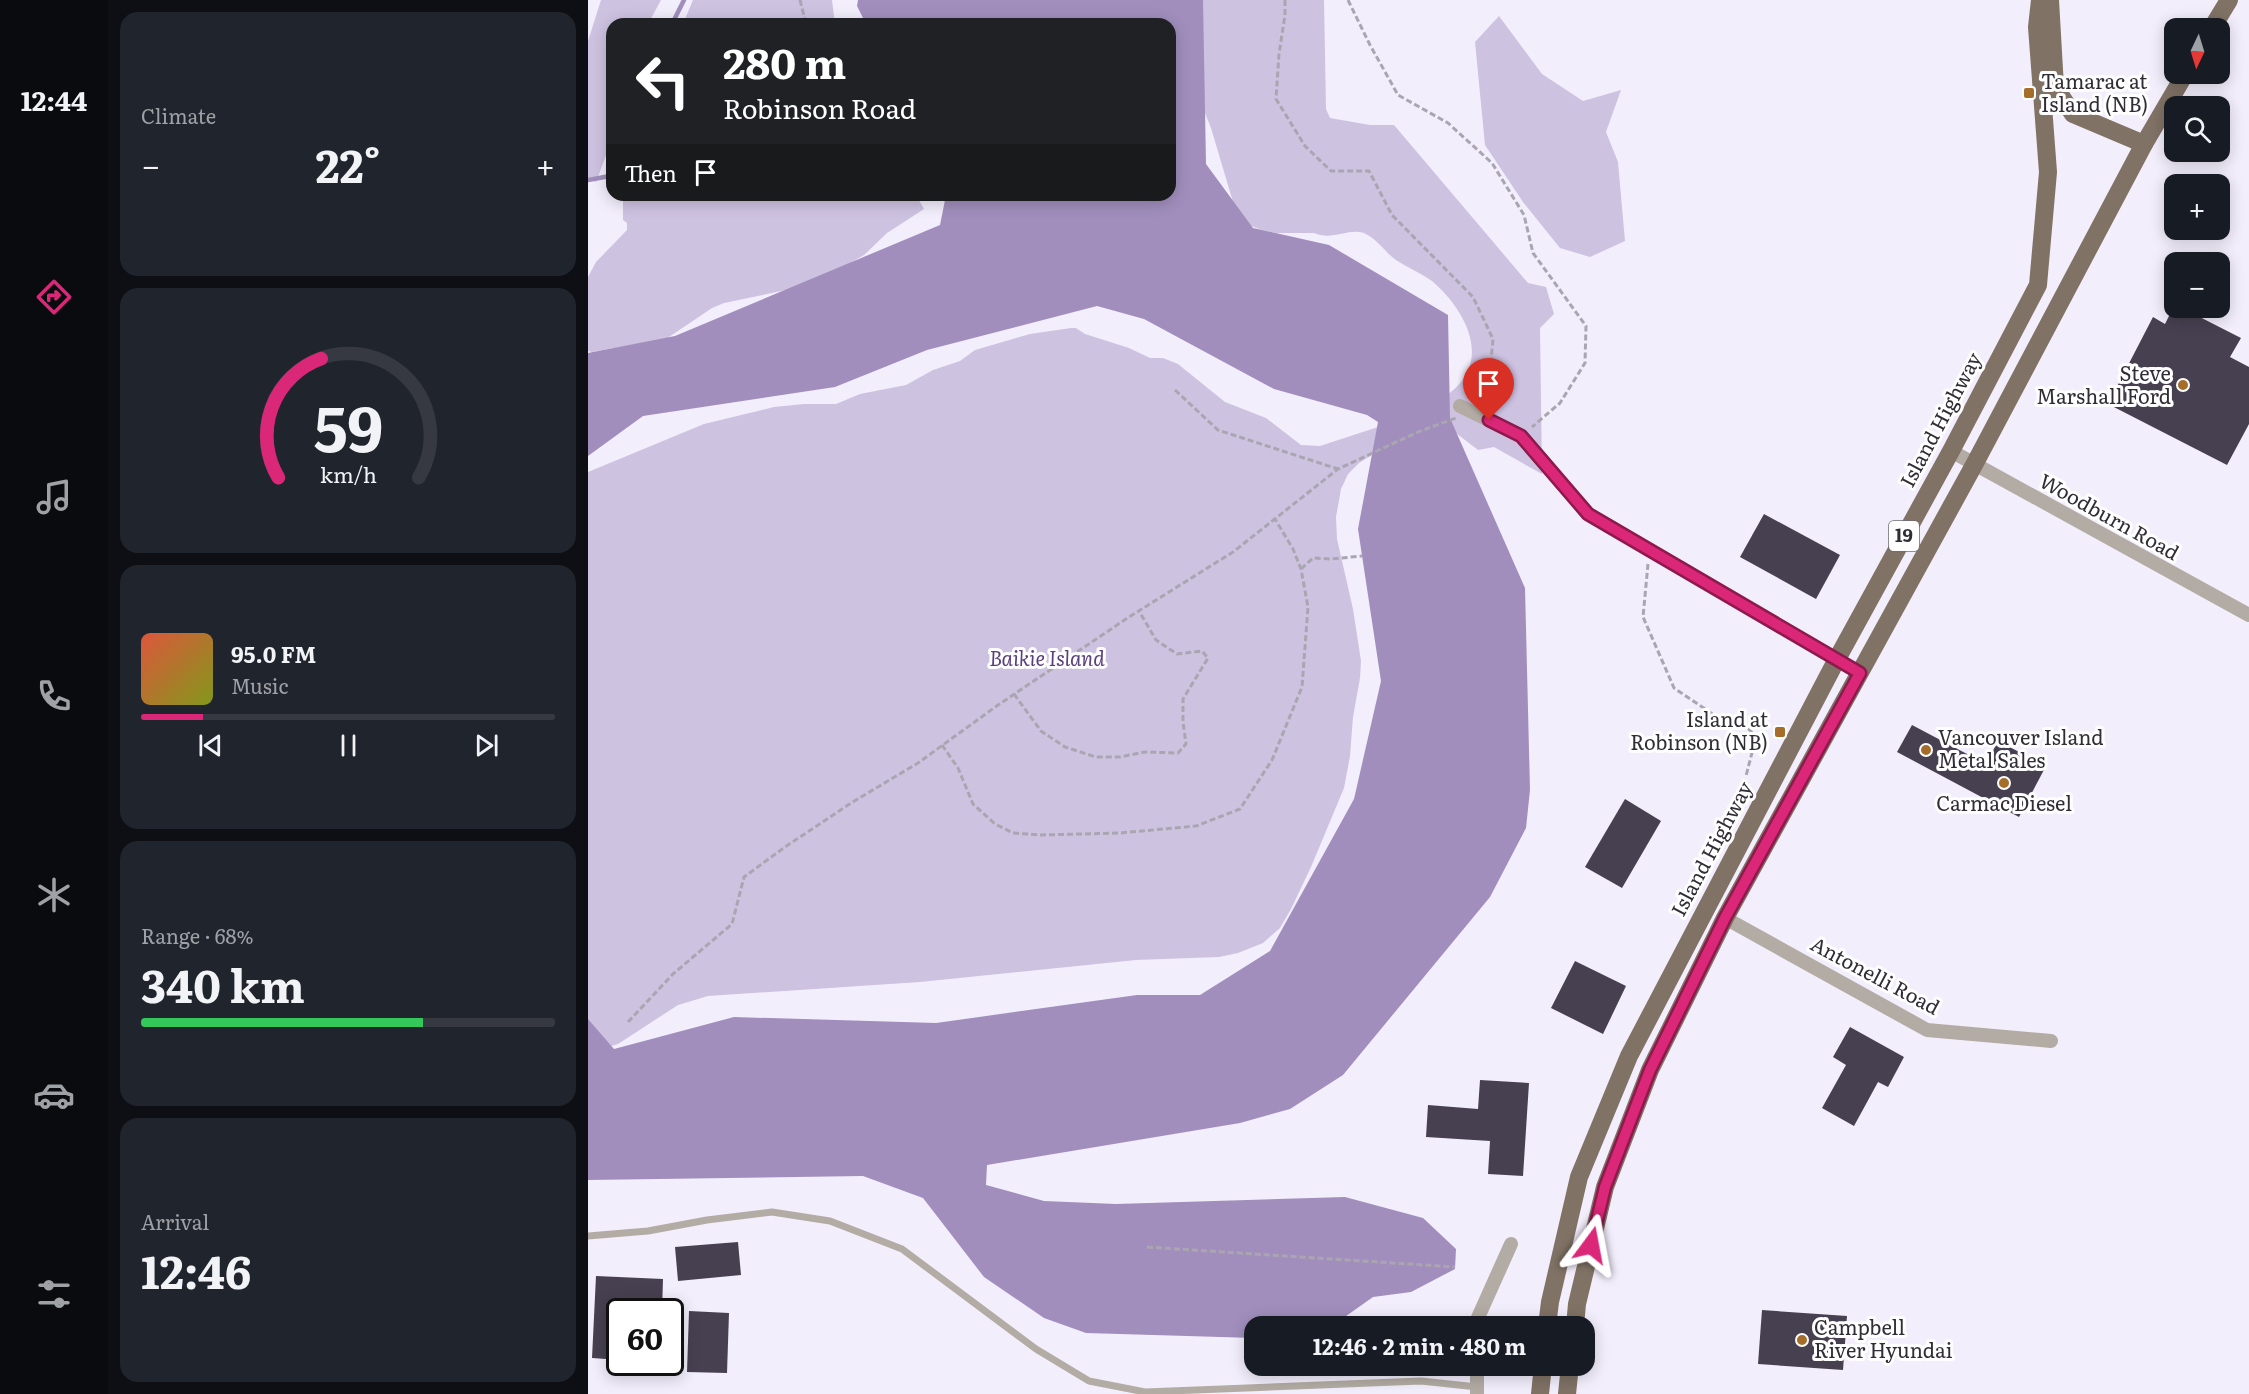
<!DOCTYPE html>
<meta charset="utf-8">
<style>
body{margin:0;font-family:Literata,serif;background:#20242c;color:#f1f3f6;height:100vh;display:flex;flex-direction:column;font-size:22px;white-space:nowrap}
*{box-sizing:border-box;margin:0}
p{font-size:20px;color:#9ea1a6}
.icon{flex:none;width:33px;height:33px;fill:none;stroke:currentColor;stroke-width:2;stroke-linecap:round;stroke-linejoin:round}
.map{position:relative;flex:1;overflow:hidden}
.panel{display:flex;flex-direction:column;gap:12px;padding:12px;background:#0d0f14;width:480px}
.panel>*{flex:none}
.top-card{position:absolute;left:18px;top:18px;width:570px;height:183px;border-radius:18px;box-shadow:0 3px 15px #0003;background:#202124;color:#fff;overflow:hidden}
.needle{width:39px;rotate:184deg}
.buttons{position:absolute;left:1576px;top:18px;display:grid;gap:12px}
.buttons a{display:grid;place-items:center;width:66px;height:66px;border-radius:12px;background:#171b24;box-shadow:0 3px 15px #0003;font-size:30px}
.speed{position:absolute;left:18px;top:1298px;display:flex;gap:12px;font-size:30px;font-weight:700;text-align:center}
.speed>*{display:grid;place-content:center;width:78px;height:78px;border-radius:50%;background:#171b24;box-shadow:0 3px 15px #0003;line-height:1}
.speed .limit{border:3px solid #111;border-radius:9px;background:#fff;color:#111}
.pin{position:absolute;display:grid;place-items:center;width:51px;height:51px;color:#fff;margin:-62px -26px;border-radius:50% 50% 50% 0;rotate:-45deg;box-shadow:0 0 6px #0007}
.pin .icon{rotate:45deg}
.me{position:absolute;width:66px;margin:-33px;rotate:13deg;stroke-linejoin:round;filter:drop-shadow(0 0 4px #0008)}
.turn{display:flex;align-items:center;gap:21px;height:126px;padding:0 18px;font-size:27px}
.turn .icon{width:78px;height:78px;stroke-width:2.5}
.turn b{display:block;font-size:42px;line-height:51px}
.then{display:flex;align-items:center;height:57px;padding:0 18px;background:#0003;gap:12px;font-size:22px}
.big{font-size:45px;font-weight:700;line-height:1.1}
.panel .card{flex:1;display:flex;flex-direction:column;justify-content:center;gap:9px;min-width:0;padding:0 21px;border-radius:18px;background:#20242c}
.panel .dial{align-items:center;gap:0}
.dial svg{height:156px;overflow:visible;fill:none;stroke:#363941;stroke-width:7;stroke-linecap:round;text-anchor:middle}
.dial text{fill:#f1f3f6;stroke:none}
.song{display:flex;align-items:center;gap:18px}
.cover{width:72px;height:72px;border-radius:9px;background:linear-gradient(135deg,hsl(10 70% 55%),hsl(70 70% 35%))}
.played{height:6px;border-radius:3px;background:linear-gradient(90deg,#db2777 15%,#363941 15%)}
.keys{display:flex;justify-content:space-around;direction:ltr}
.heat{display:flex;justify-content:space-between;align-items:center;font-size:33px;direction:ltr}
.charge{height:9px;border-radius:4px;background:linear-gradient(90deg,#34c759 68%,#363941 0)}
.trip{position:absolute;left:656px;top:1316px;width:351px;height:60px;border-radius:18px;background:#171b24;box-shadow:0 3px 15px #0003;font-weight:700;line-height:60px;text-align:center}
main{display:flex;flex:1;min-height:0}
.dock{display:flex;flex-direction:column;width:108px;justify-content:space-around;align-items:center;background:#090b0e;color:#9ea1a6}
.dock .icon{width:42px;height:42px}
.dock .active{color:#db2777}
.dock b{font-size:27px;color:#f1f3f6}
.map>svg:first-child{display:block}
.green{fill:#cec2e1}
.water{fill:#a18ebd}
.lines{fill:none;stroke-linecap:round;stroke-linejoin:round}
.stream{stroke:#a18ebd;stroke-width:4.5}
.building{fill:#474051}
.path{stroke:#aaa6b1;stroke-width:3;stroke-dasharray:6 3;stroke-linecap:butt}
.service{stroke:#b3aca4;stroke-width:7}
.minor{stroke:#b3aca4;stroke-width:14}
.primary{stroke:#807265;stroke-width:18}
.route-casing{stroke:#8e194d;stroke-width:15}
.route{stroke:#db2777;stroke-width:10}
.poi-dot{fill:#a56c2a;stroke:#fefefe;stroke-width:2}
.labels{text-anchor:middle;stroke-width:6;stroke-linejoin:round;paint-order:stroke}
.shield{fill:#fefefe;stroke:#6e6c71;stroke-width:1.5}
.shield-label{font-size:18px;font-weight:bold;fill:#302d35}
.poi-label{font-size:20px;fill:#302d35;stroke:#fefefe;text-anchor:start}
.street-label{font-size:20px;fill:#302d35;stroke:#fefefe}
.park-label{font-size:20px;font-style:italic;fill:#5a3f7c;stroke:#fefefe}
</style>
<main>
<nav class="dock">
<b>12:44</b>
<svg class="icon active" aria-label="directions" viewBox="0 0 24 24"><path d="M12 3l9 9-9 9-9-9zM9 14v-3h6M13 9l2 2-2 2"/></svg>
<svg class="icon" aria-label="music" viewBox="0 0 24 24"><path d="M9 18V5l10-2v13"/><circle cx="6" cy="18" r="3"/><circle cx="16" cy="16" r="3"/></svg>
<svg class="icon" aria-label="phone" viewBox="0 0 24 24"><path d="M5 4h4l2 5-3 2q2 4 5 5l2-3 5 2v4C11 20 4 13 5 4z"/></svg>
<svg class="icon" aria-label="climate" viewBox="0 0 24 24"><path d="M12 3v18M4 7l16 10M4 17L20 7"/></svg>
<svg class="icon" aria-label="car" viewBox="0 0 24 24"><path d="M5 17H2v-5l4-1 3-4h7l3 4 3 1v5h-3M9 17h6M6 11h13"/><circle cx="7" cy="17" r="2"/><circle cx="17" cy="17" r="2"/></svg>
<svg class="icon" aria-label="filters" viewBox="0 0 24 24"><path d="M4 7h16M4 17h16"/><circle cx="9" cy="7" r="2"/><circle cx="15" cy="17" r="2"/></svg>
</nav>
<section class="panel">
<div class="card"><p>Climate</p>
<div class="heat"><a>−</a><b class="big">22°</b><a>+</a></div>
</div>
<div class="card dial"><svg viewBox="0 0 100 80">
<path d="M14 69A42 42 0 1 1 86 69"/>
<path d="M14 69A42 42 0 0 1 36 8" stroke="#db2777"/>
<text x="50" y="56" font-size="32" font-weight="700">59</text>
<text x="50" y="72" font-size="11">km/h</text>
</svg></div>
<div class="card">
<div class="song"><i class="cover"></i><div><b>95.0 FM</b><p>Music</p></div></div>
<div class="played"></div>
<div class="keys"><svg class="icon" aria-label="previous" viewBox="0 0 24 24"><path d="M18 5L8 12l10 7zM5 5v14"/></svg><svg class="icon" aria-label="pause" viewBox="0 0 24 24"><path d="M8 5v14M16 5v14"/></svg><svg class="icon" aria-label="next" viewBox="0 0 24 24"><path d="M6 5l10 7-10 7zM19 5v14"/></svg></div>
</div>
<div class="card"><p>Range · 68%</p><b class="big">340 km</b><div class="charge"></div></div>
<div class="card"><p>Arrival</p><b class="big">12:46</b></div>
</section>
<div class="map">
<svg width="1661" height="1394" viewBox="0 0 1661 1394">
<rect width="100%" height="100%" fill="#f3eefc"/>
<g class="green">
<polygon points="13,0 73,0 60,24 24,24 23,142 8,182 0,179 0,41"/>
<polygon points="105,0 244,0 247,24 95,24"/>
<path d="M600,0H736L738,109L742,118L782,125H806L940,283L958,287L966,314L952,328L954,474L906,447L890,450L864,430L853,401C860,394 870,387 876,378C898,345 870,303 844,281C833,273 820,268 808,260C797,252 788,238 776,233C760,228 744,241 726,233H688L674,230L658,224L648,212L623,128L603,78Z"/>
<polygon points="911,16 954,74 995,101 1033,90 1018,132 1030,162 1037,241 1002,257 972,248 935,202 897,145 887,42"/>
<polygon points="35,195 328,195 336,209 299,233 276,255 252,269 208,288 136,303 124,308 78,339 4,352 0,351 0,277 8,262 39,230 39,223 35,220"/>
<polygon points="483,328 488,328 497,334 541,348 562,358 575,358 590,364 637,402 678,418 713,445 732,446 790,427 795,448 771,463 760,474 753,489 748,517 749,539 765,609 773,661 772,678 765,717 762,756 756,788 723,867 703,909 692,928 675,943 650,953 631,957 548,960 332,982 120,996 90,1005 30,1044 17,1048 0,1046 0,472 116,424 186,407 216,404 248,404 272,394 318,385 345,370 372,361 387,350 442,334"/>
</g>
<polygon class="water" points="270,0 615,0 618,164 665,228 741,245 860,315 862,418 937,588 942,790 938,828 902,897 755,1075 702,1109 652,1123 399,1165 398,1185 456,1201 528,1204 757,1197 835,1218 868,1249 867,1269 823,1292 785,1297 744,1326 666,1326 666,1338 498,1333 456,1318 396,1277 335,1198 275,1176 0,1180 0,1019 26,1049 146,1017 348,1023 549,995 612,995 682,951 766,799 793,681 770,529 790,422 779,415 686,389 556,319 509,306 339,350 247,387 55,416 0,456 0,353 87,336 352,225 358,195 582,195 582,24 278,24 269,6"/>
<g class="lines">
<g class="stream">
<polyline points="84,24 96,0"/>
<polyline points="0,180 22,176 24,171"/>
</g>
</g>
<g class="building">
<polygon points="1587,304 1587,308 1594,308 1653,338 1642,357 1661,367 1661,424 1639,465 1520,404 1565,317 1577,324"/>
<polygon points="1176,514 1252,555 1228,599 1152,557"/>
<polygon points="1324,725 1398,764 1410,741 1458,766 1431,817 1309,752"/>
<polygon points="1037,799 1073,821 1034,888 997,867"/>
<polygon points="987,961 1038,986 1015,1034 963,1008"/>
<polygon points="1262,1027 1316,1057 1300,1087 1290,1082 1266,1126 1234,1108 1258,1065 1245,1057"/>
<polygon points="892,1080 941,1083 935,1176 900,1174 902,1141 838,1137 840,1105 890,1109"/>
<polygon points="150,1242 153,1275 90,1281 87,1247"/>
<polygon points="8,1276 75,1279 74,1311 32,1311 32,1360 4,1358"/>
<polygon points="1174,1310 1259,1316 1255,1370 1170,1364"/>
<polygon points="101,1311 141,1313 139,1373 99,1372"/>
</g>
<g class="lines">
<g class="path">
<polyline points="212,0 218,24"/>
<polyline points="697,0 697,15 691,54 688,99 717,146 743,171 781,171 804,215 885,297 905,339 901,383 891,401"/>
<polyline points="760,0 782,45 810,95 860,123 904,163 936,215 945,253 998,326 997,363 972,403 944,427"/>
<polyline points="587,390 630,430 750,469"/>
<polyline points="1060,564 1055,617 1086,688 1132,719 1158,726 1168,737 1158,776"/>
<polyline points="713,569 725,558 743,559 774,556"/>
<polyline points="426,694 453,731 477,747 508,757 532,757 557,752 590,753 598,744 595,722 595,699 620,658 614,651 589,654 568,640 551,611"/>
<polyline points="354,745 370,768 385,804 407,824 425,833 453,835 532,833 608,826 652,809 684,760 714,687 720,607 713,569 705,549 687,519"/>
<polyline points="40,1022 85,974 144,924 156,877 197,847 263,803 330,763 410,705 541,617 645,552 750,469 830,432 868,418"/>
<polyline points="559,1247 867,1267"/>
</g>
<polyline class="service" points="0,1236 60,1231 119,1220 184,1212 242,1221 314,1249 448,1349 501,1381 557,1392 833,1381 889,1387"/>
<g class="minor">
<polyline points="872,406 933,436 1000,514 1272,673"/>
<polyline points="1363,451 1661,615"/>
<polyline points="1137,918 1339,1030 1463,1041"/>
<polyline points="888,1326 888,1322 923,1244"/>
<polyline points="889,1365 889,1394"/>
</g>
<g class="primary">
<polyline points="1462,0 1467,87 1485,114 1556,144"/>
<polyline points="1624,28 1641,0"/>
<polyline points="959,1326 962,1302 991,1177 1041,1056 1249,659 1363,451 1450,285 1460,172 1449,27 1452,0"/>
<polyline points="987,1326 989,1304 1017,1187 1062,1070 1137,918 1386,465 1556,144 1597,74"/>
<polyline points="952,1394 955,1365"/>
<polyline points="979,1394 982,1365"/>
</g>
</g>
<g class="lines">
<g class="route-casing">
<polyline id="route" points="901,420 933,436 1000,514 1272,673 1137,918 1062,1070 1017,1187 1003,1245"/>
</g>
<use href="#route" class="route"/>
</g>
<g class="poi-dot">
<rect x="1435" y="87" width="12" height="12" rx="3"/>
<circle cx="1595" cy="385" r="6"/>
<rect x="1186" y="726" width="12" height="12" rx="3"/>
<circle cx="1338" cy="750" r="6"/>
<circle cx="1416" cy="783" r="6"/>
<circle cx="1214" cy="1340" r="6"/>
</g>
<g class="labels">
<rect class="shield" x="1301" y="521" width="30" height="30" rx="4.5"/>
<g class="shield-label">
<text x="1316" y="542">19</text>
</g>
<g class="poi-label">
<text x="1453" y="89">Tamarac at<tspan x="1453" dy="23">Island (NB)</tspan></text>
<text x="1583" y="381" text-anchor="end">Steve<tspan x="1583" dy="23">Marshall Ford</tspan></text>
<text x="1180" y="727" text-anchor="end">Island at<tspan x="1180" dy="23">Robinson (NB)</tspan></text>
<text x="1350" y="745">Vancouver Island<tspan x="1350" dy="23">Metal Sales</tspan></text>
<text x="1416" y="811" text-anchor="middle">Carmac Diesel</text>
<text x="1226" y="1335">Campbell<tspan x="1226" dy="23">River Hyundai</tspan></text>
</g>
<g class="street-label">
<text transform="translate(1353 420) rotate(-62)" y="7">Island Highway</text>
<text transform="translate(1521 517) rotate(29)" y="7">Woodburn Road</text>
<text transform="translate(1124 849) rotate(-62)" y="7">Island Highway</text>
<text transform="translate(1287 976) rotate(28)" y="7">Antonelli Road</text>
</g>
<g class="park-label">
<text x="459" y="666">Baikie Island</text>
</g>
</g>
</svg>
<div class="buttons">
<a><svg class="needle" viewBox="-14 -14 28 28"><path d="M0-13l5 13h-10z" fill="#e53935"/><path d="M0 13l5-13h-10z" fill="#9ea1a6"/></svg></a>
<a><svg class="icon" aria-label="search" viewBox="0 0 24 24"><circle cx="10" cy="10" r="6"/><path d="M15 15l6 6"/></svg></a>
<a>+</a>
<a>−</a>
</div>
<div class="speed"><div class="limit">60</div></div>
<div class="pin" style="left:901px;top:420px;background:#d93025"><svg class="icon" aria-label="arrive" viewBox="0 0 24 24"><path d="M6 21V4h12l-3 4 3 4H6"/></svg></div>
<svg class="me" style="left:1003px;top:1245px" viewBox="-20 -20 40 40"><path d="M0-17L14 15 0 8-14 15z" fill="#db2777" stroke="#fff" stroke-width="4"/></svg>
<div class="trip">12:46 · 2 min · 480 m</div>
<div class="top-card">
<div class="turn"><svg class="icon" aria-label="left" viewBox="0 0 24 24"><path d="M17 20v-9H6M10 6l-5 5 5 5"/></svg><div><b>280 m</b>Robinson Road</div></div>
<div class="then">Then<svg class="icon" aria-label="arrive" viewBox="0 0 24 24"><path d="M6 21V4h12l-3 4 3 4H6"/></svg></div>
</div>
</div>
</main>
